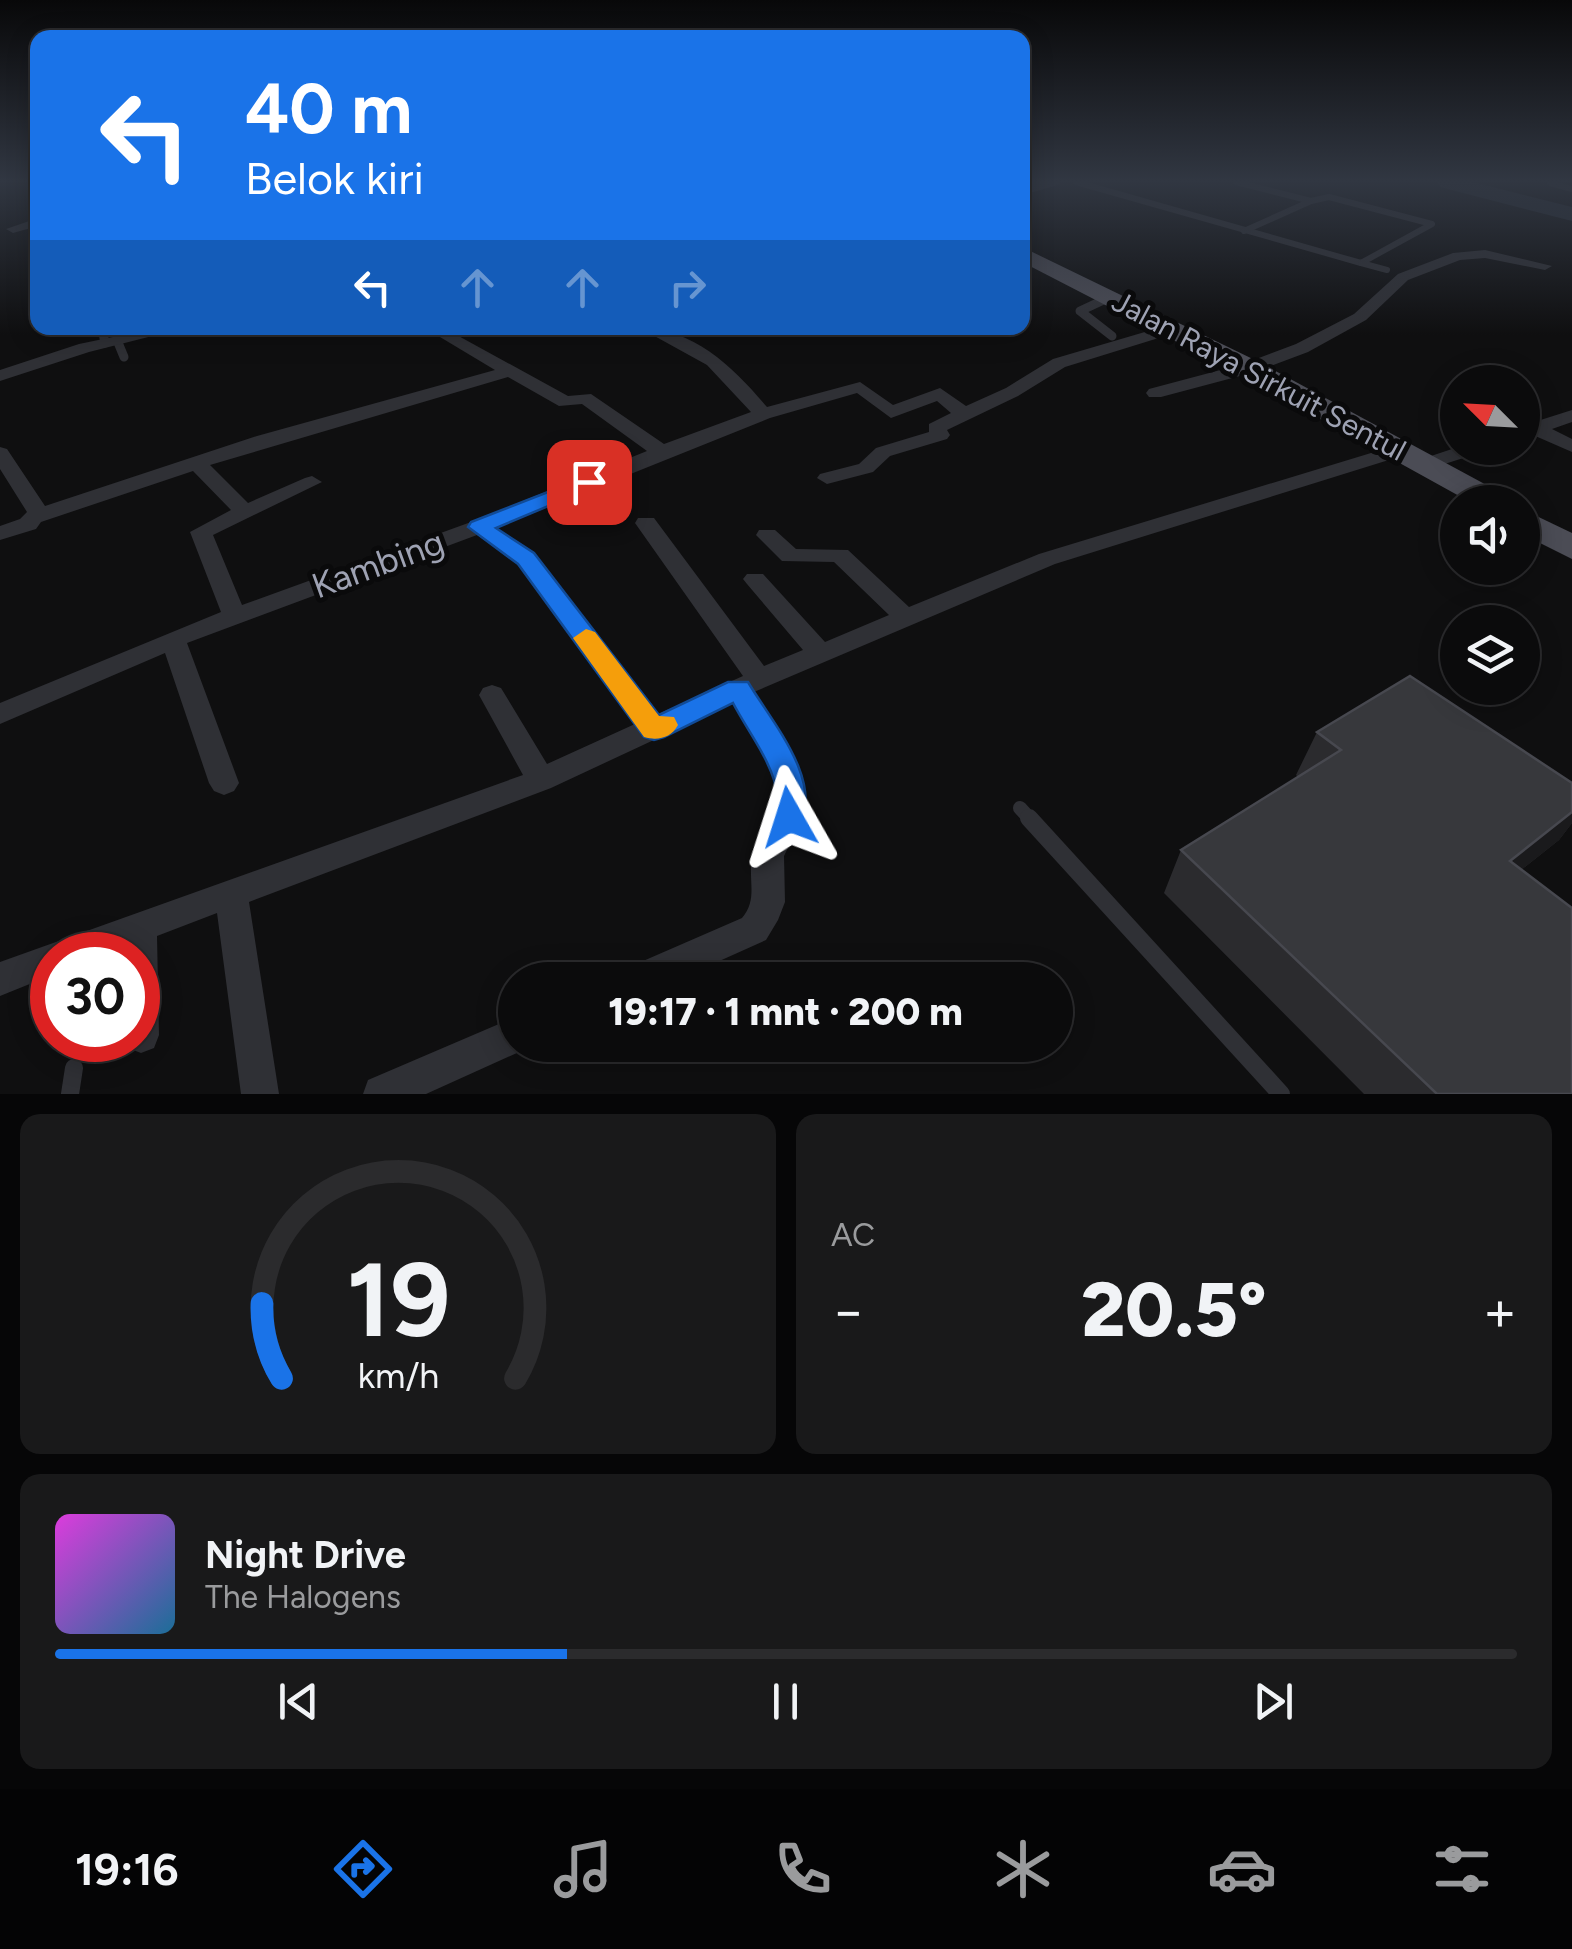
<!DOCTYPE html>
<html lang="id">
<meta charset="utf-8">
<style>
body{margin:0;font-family:Figtree,sans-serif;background:#19191a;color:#f1f3f6;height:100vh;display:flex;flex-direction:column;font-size:38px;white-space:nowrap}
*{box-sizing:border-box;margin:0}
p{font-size:32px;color:#9a9b9d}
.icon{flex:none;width:55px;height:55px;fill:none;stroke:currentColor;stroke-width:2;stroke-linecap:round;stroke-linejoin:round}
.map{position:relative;height:1094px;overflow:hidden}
.drawer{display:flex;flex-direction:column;gap:20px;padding:20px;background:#060607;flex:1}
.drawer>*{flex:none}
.guide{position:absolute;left:30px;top:30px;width:1000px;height:305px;border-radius:20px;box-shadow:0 5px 25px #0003,0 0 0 2px #2b2b2d;background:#1a73e8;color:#fff;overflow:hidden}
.needle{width:65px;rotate:294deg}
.tools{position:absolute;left:1440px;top:365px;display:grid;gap:20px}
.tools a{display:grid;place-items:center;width:100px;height:100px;border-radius:50%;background:#0b0b0c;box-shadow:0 5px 25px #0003,0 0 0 2px #2b2b2d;font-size:50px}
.speed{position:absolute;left:30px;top:932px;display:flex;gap:20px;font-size:50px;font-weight:700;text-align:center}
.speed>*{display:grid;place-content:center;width:130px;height:130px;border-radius:50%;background:#0b0b0c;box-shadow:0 5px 25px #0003,0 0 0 2px #2b2b2d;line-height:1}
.speed .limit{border:15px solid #d22;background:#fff;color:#111}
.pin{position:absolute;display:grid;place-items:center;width:85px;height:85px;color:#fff;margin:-42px;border-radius:20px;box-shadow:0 5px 15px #0006}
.me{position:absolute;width:110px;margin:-55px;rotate:354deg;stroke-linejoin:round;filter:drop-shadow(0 0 8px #0008)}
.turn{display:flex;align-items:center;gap:35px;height:210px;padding:0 50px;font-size:45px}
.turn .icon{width:130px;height:130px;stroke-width:2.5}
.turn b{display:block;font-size:70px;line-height:85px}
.lanes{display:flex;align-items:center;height:95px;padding:0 50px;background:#0003;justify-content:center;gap:50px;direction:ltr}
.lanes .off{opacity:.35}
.big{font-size:75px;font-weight:800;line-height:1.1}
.drawer .card{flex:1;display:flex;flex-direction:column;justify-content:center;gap:15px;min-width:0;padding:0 35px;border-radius:20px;background:#19191a}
.drawer .dial{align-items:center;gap:0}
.dial svg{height:260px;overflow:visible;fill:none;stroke:#2b2b2d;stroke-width:7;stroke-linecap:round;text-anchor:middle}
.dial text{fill:#f1f3f6;stroke:none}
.song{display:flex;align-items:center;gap:30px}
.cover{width:120px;height:120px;border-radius:15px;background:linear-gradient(135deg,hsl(300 70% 55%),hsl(200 70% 35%))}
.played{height:10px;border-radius:5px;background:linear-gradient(90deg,#1a73e8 35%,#2b2b2d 35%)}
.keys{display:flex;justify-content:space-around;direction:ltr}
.heat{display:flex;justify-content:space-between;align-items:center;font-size:55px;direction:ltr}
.drawer .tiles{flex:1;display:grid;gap:20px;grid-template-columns:1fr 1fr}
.card:last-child{grid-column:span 2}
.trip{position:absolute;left:498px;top:962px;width:575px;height:100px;border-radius:50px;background:#0b0b0c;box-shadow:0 5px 25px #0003,0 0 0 2px #2b2b2d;font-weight:800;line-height:100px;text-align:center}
.menu{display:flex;height:160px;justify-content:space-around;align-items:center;background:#040405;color:#9a9b9d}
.menu .icon{width:70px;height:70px}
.menu .on{color:#1a73e8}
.menu b{font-size:45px;color:#f1f3f6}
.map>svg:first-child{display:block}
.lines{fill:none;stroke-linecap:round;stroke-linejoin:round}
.river{fill:#252b34;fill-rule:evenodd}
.lane-far3{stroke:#2f3035;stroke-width:6}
.lane-far2{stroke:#2f3035;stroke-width:9}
.lane-far1{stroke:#2f3035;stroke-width:14}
.lane{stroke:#2f3035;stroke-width:18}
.street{fill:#2f3035;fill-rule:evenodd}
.primary{fill:#4b4c55;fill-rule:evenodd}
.wall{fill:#2b2b2e}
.shaded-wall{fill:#1a1a1c}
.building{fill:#37383c;stroke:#47484f;stroke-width:2.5}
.route{fill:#1a73e8;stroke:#114b97;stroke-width:2.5}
.slow{fill:#f59e0b}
.labels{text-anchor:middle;stroke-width:10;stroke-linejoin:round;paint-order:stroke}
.far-street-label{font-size:30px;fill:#9ea2b3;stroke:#0a0a0b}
.street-label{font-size:35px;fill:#9ea2b3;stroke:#0a0a0b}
</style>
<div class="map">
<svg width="1572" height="1094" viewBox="0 0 1572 1094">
<rect width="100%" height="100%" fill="#0f0f10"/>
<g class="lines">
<polygon class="river" points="1437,182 1473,182 1572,207 1572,221 1440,187"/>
<g class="lane-far3">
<polyline points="1076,182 1361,263 1432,224 1329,197 1311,201 1236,182"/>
<polyline points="1550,183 1572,189"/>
<polyline points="1022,192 1057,182"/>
<polyline points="1244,231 1311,201"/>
<polyline points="1361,263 1387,270"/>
</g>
<g class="lane-far2">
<polyline points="1110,297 1080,311 1112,336"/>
<polyline points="102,328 105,343"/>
<polyline points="117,340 124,357"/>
</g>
<polyline class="lane-far1" points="1020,808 1031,820"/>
<g class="lane">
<polyline points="1029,818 1281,1094"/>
<polyline points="70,1094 74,1068"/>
</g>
<g class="street">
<polygon points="1029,182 1046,182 1022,192 1022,184"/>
<polygon points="38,218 38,226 13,233 6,229"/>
<polygon points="1485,250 1552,266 1545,270 1485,258 1460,260 1408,280 1366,320 1308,352 1255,372 1161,397 1149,397 1146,393 1149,389 1243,364 1296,344 1354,314 1398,274 1453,253"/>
<path d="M1172,324L1180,329L1178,332L1065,367L1018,396L947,430L950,435L947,439L890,456L873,472L827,484L817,478L820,474L859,464L876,448L929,432V424L951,413L937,401L891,418L857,393L770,418L496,528L534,553L658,714L743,676L635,523L638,518H654L764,666L803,650L747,584L743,579L747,574H763L825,642L889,615L834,562L782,561L756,535L759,530H775L796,549L848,550L909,607L1039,554L1394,446L1401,444L1411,450L1408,454L1055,564L754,692L796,763L806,794L804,814L784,856L785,902L778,920L766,940L677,980H622L627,968L742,918C758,899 748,881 752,859C755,840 771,827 776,810C784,773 750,732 733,703L551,788L249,902L279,1094H241L217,913L157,936L159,1035L154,1048L141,1053L128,1048L125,1040H138V955H123V949L107,955H52V975L0,996V962L523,775L479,695L483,688L492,685L501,688L547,764L635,724L518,563L477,535L187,643L239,783L234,791L224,795L214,791L209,783L165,653L0,724V703L221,612L190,532L231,510L193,471L41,522L36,529L0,540V526L20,519L27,512L0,469V447L7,449L45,506L257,436L495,370L425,328H444L568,396L591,394L664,444L751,412L707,365L640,328C694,328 734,368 767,407L860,382L893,405L940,388L966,406L1006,388L1053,359ZM508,377L559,406L582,404L647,451L471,522L242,605L213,535L322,482L312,476L305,478L248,503L210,465Z"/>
<polygon points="156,328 184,328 89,352 0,381 0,370 79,344"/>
<polygon points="1572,410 1572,422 1552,429 1572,439 1572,452 1533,435 1522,438 1522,426"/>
<polygon points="1458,447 1485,448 1482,452 1426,470 1416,464 1419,460"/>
<polygon points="515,1017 515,1045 529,1045 528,1048 426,1094 363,1094 368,1080"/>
</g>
<g class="primary">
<polygon points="1022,247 1259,362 1505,495 1509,502 1470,502 1239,374 1022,262"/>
<polygon points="1522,509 1572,533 1572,559 1522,534"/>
</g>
</g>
<polygon class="wall" points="1317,732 1572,783 1572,823 1559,840 1521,870 1572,1094 1364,1094 1164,893 1181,850 1298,777 1296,775"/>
<polygon class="shaded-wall" points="1572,812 1572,823 1559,840 1478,904 1510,861"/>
<polygon class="building" points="1410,676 1572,783 1572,812 1510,861 1572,908 1572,1094 1437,1094 1181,850 1341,750 1317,732"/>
<linearGradient id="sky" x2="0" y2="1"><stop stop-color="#080809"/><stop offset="0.54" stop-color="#313742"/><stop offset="1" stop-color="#313742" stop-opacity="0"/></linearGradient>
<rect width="1572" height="335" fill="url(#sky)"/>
<path class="route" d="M589,476L599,482L596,486L496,528L534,553L659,715L728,682H748C771,721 823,779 800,826L789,830L778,826C771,811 779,796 774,780C766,754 746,728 733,703L664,737L654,740L644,737L518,564L468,527L471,522Z"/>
<path class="slow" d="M586,629L595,632L659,716L674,717L678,725C671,738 658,741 644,737L573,638Z"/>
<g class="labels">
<g class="far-street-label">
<text transform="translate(1259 376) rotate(28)" y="10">Jalan Raya Sirkuit Sentul</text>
</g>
<g class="street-label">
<text transform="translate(378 564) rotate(-20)" y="12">Kambing</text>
</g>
</g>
</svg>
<div class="tools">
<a><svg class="needle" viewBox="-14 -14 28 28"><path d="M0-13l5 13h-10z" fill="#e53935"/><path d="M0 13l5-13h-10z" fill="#9a9b9d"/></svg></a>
<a><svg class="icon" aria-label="sound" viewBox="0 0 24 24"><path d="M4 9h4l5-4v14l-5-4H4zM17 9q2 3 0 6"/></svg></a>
<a><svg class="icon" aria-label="layers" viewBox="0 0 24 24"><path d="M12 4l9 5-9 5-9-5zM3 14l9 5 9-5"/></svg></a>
</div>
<div class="speed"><div class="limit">30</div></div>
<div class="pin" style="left:589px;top:482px;background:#d93025"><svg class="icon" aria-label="arrive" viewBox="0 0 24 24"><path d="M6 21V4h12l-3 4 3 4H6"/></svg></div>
<svg class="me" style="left:789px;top:817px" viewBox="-20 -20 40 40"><path d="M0-17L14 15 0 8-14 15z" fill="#1a73e8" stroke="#fff" stroke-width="4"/></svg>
<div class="trip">19:17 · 1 mnt · 200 m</div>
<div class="guide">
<div class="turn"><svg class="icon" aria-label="left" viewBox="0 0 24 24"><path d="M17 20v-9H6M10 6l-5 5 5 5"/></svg><div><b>40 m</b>Belok kiri</div></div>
<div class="lanes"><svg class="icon" aria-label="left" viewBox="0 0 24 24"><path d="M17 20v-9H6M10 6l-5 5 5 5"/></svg><svg class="icon off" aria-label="ahead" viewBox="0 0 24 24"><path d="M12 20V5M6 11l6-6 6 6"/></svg><svg class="icon off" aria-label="ahead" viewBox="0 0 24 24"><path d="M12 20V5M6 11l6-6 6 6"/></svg><svg class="icon off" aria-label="right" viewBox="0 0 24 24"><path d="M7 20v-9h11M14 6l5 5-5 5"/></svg></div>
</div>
</div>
<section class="drawer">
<div class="tiles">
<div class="card dial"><svg viewBox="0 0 100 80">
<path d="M14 69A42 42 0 1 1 86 69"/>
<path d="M14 69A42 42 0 0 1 8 46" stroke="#1a73e8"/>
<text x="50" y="56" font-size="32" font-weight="700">19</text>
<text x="50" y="72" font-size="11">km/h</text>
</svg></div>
<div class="card"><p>AC</p>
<div class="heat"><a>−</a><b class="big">20.5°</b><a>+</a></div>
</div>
<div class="card">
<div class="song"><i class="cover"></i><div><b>Night Drive</b><p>The Halogens</p></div></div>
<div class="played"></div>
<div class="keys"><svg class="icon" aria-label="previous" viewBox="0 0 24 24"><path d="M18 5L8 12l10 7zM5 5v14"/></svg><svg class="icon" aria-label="pause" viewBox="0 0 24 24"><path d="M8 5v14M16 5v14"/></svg><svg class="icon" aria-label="next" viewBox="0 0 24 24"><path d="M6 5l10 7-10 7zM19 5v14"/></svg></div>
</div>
</div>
</section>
<nav class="menu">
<b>19:16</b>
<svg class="icon on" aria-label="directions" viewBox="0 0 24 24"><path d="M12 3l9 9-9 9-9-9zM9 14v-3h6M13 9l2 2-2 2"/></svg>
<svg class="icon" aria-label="music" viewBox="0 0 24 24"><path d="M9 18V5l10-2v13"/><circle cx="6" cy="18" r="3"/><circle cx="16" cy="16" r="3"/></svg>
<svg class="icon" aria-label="phone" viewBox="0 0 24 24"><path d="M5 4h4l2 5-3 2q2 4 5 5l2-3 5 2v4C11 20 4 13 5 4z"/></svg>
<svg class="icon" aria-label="climate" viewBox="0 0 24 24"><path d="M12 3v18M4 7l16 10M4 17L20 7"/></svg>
<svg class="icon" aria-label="car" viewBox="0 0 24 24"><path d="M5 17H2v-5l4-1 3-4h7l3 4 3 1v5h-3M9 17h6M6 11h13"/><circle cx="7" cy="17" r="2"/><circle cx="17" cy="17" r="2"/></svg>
<svg class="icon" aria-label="filters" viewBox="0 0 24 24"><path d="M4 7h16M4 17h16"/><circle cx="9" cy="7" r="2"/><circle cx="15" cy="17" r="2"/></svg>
</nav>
